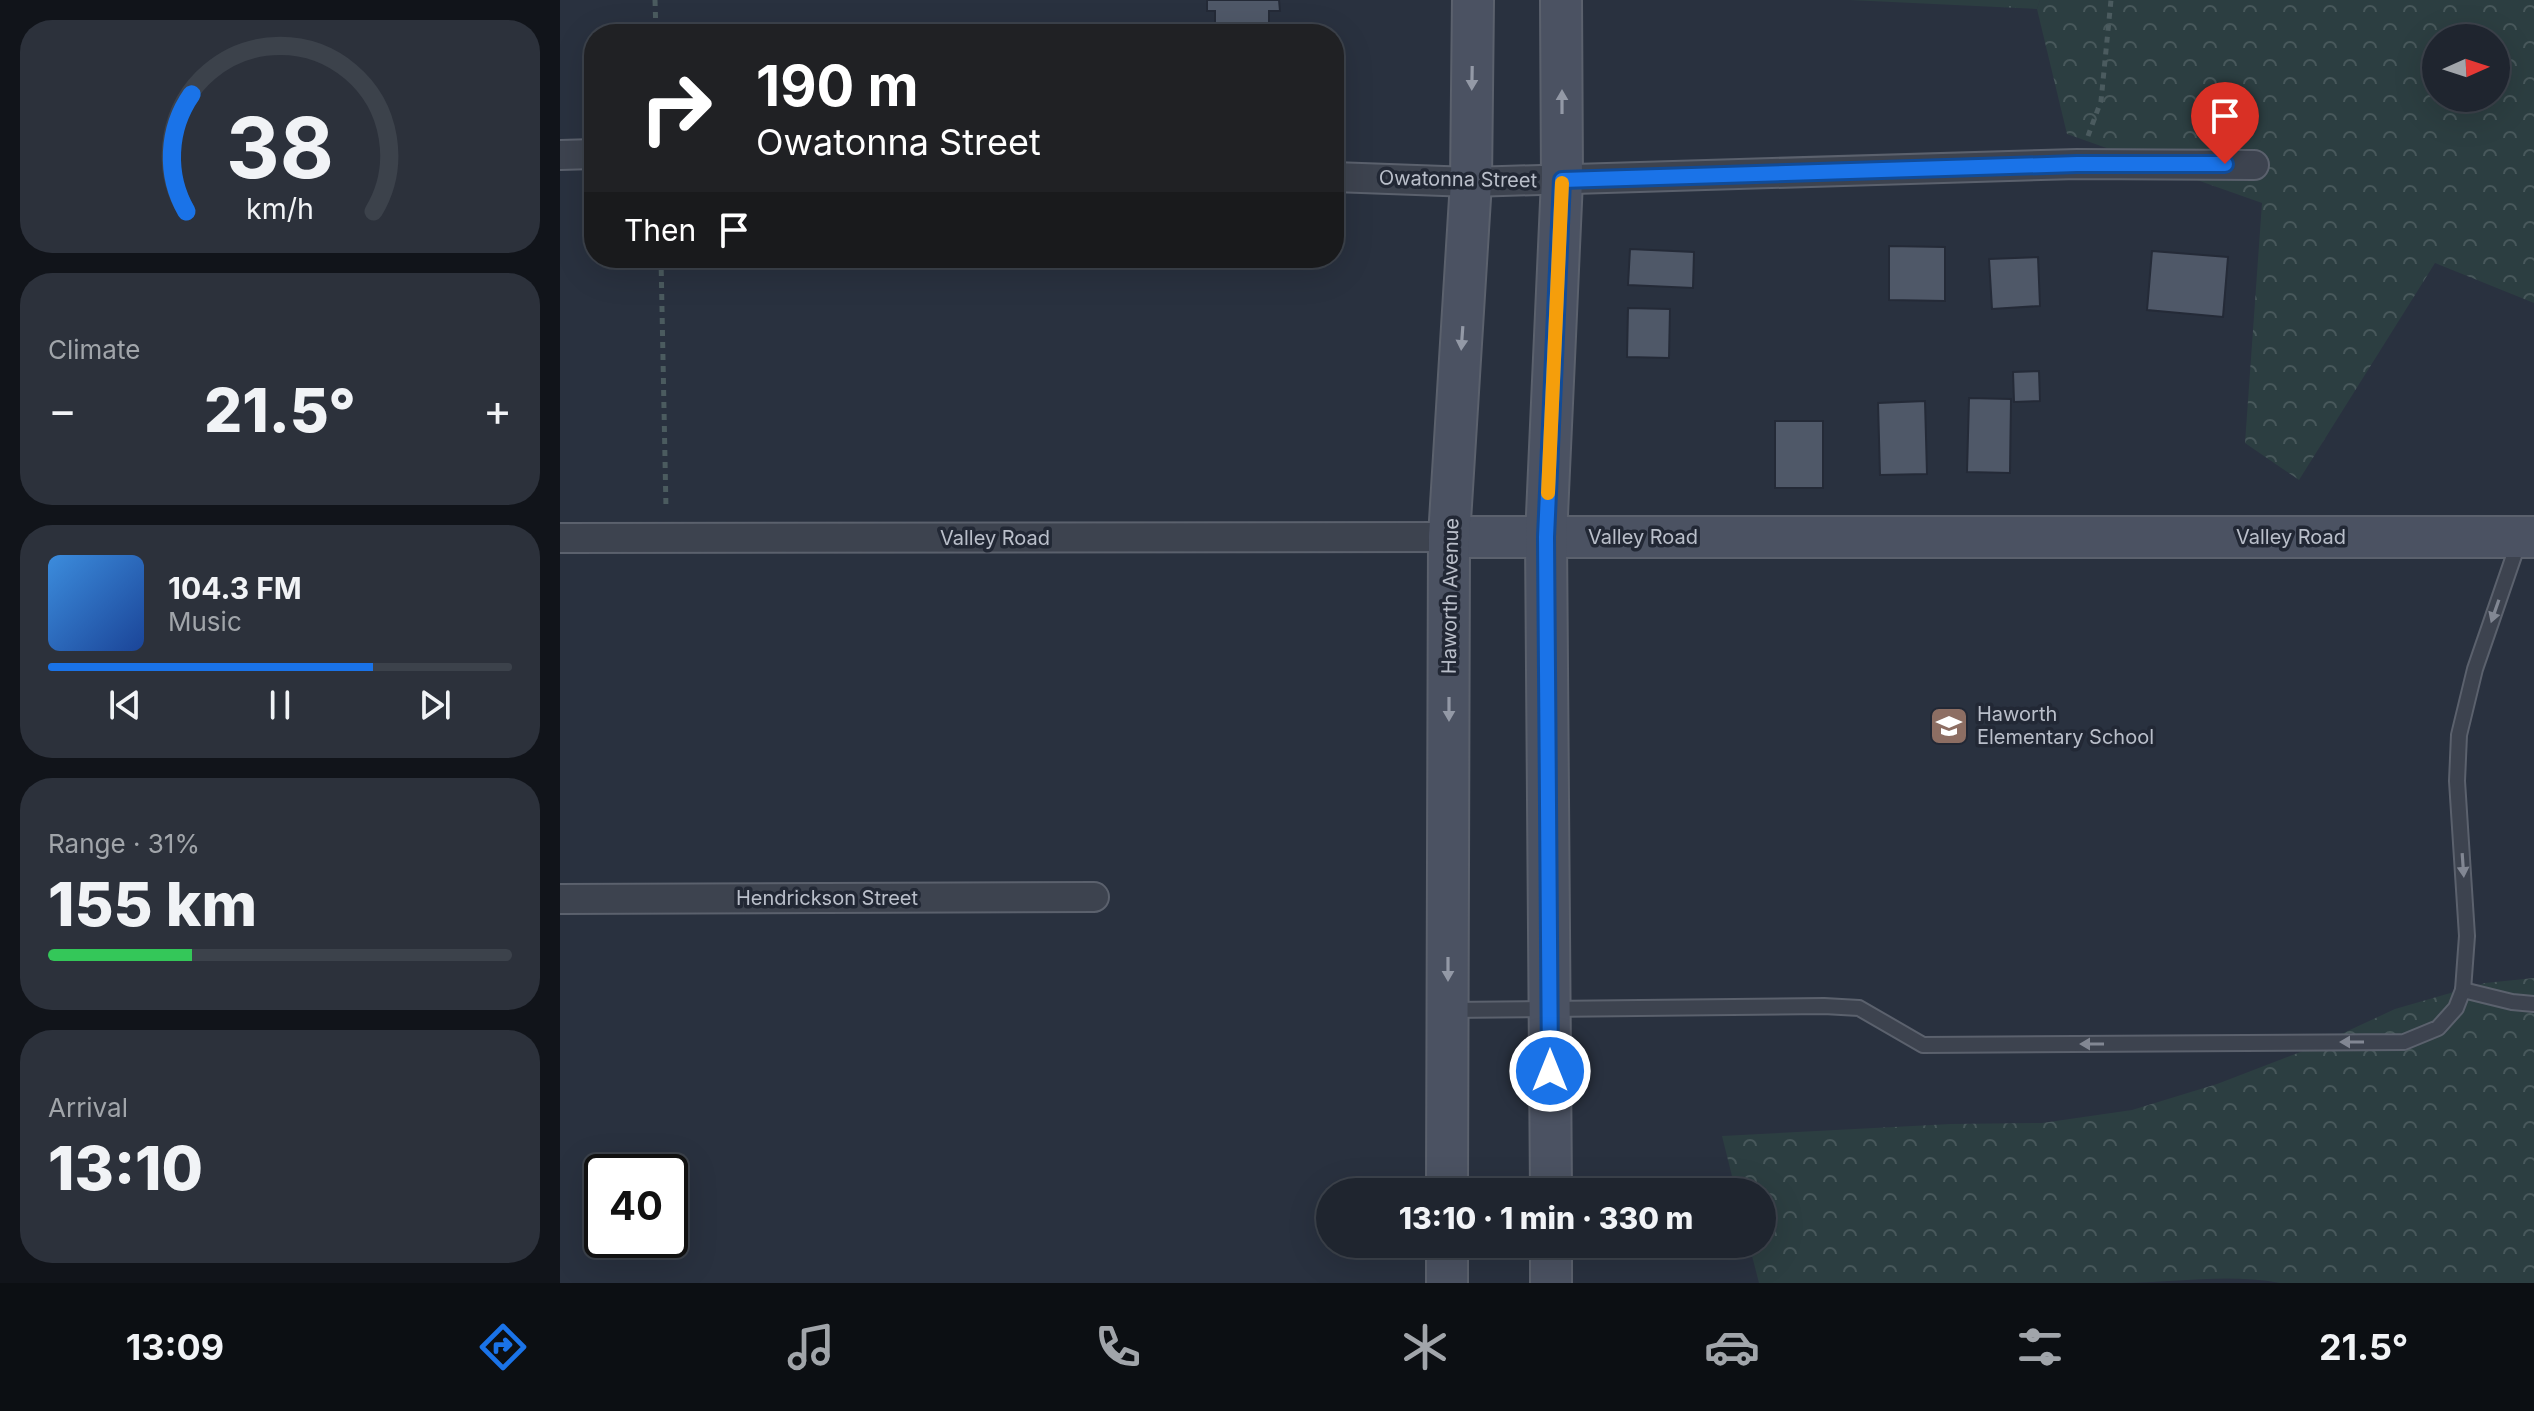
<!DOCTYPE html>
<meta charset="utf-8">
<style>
body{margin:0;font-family:Inter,sans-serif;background:#2c313b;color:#f1f3f6;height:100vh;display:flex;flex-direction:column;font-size:30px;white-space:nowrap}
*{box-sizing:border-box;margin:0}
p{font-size:26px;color:#a1a5aa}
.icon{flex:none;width:44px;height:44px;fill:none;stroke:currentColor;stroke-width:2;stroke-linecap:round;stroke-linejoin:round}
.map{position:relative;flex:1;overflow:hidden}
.drawer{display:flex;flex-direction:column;gap:20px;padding:20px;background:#11141a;width:560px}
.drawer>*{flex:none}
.banner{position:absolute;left:24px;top:24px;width:760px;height:244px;border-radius:32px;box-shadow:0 8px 32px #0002,0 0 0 2px #3c424b;background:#202124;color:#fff;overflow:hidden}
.needle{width:52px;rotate:87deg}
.tools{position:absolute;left:1862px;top:24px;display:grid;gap:16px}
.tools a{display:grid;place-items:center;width:88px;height:88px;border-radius:50%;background:#1f252f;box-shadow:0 8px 32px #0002,0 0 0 2px #3c424b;font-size:40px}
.speed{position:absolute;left:24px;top:1154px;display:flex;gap:16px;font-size:40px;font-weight:700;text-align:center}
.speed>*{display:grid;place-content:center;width:104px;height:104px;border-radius:50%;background:#1f252f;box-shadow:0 8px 32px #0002,0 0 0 2px #3c424b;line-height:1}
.speed .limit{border:4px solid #111;border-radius:12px;background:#fff;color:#111}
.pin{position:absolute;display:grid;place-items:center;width:68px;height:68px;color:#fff;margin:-82px -34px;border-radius:50% 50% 50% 0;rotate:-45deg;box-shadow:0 0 8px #0007}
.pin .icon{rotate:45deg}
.me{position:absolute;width:88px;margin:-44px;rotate:0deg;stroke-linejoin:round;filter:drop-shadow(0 0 6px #0008)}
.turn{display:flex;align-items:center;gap:28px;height:168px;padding:0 40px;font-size:36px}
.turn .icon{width:104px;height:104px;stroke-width:2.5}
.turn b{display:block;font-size:56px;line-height:68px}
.then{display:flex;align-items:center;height:76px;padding:0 40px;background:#0003;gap:16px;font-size:30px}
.big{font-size:60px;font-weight:800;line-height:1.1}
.drawer .tile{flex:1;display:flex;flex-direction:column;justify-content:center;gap:12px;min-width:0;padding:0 28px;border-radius:32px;background:#2c313b}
.drawer .dial{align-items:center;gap:0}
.dial svg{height:208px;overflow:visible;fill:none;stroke:#3c424b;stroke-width:7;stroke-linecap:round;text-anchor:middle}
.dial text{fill:#f1f3f6;stroke:none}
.song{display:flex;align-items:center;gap:24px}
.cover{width:96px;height:96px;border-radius:12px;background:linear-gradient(135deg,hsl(210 70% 55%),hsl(220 70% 35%))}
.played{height:8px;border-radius:4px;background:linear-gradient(90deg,#1a73e8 70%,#3c424b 70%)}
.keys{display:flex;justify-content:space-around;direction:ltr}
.heat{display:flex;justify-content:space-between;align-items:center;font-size:44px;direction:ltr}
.charge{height:12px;border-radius:6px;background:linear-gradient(90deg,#34c759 31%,#3c424b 0)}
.trip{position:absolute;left:756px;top:1178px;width:460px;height:80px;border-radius:40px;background:#1f252f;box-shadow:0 8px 32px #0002,0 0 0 2px #3c424b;font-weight:800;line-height:80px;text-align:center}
.tabs{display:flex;height:128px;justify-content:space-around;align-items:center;background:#0c0f13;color:#a1a5aa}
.tabs .icon{width:56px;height:56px}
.tabs .active{color:#1a73e8}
.tabs b{font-size:36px;color:#f1f3f6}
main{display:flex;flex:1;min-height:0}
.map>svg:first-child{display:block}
.grass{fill:url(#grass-tufts)}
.forest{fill:url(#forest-crowns);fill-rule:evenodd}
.building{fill:#4f5868;stroke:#242a37;stroke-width:2}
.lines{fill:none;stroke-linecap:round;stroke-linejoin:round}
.lane-casing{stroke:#5b616d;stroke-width:18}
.street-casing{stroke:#5b616d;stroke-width:32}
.secondary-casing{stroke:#5b616d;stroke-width:44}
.path{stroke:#4b5b5f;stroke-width:5;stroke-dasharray:6 6;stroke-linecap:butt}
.lane{stroke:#3d434f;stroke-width:14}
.street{stroke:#3d434f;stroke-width:28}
.secondary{stroke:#4b5262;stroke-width:40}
.oneway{fill:#9399a6}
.oneway2{fill:#828793}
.route-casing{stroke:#114b97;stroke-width:20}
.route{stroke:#1a73e8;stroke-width:14}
.slow{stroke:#f59e0b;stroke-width:14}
.labels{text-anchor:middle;stroke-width:7;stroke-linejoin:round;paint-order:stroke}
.street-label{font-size:20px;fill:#babfca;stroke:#222835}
.poi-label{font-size:20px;fill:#babfca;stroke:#222835;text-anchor:start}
</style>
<main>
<section class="drawer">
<div class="tile dial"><svg viewBox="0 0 100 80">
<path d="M14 69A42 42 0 1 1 86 69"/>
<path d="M14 69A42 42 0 0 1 16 24" stroke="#1a73e8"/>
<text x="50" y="56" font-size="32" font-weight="700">38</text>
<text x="50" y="72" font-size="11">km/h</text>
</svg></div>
<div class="tile"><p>Climate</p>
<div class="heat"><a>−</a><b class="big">21.5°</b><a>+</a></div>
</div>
<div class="tile">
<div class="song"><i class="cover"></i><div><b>104.3 FM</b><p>Music</p></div></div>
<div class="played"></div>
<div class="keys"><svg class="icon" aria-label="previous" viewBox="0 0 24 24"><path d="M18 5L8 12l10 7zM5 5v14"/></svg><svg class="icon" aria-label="pause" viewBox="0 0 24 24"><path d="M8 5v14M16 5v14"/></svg><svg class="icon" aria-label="next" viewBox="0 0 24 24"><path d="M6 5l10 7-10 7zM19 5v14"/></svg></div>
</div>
<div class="tile"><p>Range · 31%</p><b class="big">155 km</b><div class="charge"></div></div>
<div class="tile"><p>Arrival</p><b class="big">13:10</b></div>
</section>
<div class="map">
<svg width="1974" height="1283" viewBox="0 0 1974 1283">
<defs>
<pattern id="grass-tufts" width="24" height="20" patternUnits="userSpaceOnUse" patternTransform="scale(2)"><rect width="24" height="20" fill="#2c3e41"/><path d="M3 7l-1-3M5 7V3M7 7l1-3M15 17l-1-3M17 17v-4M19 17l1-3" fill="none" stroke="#48585b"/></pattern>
<pattern id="forest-crowns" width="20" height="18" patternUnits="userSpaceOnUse" patternTransform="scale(2)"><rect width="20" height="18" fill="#2c3e41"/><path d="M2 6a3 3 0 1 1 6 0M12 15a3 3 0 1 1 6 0" fill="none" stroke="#48585b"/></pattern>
</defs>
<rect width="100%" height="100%" fill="#29313f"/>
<polygon class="grass" points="1290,0 1480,0 1477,9"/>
<g class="forest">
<path d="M1480,0H1974V303L1875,263L1739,480L1685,443L1702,203L1507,134L1477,9ZM1876,38H1936V98H1876Z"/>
<path d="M1974,978V1283H1720C1666,1273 1614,1283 1561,1283C1440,1283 1319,1283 1199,1283L1189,1244H1202V1192H1176L1162,1136L1391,1124L1482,1123L1572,1110L1657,1084L1751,1048L1835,1009L1925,983Z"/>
</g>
<g class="building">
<polygon points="647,0 719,0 720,11 709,11 709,34 655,34 655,11 647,11"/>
<polygon points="1329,246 1385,247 1385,301 1329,300"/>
<polygon points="1070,249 1134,252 1133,288 1068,285"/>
<polygon points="1592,251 1668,257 1663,317 1587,310"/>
<polygon points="1478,257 1480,306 1432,309 1429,259"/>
<polygon points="1068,308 1110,309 1109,358 1067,357"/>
<polygon points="1479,371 1480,401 1454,402 1453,372"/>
<polygon points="1409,398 1451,399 1450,473 1407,472"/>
<polygon points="1365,401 1367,474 1320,475 1318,403"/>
<rect x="1215" y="421" width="48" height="67"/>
</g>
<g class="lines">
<g class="lane-casing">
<g id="lane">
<polyline points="1903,990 1952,1002 1974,1004"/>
<polyline points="889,1010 1264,1006 1299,1008 1363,1045 1844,1042 1878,1028 1896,1008 1903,990 1907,936 1897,781 1899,735 1915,669 1959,541"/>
</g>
</g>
<g class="street-casing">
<g id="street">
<polyline points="0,155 34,154"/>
<polyline points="774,177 911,182 1517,164 1694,165"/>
<polyline points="0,538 889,537"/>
<polyline points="0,899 534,897"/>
</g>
</g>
<g class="secondary-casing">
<g id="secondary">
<polyline points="889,537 1974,537"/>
<polyline points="887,1192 889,537 911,182 913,0"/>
<polyline points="991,1192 986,537 1002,180 1001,0"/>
<polyline points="991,1244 991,1283"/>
<polyline points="887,1283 887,1244"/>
</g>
</g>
<g class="path">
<polyline points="95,0 96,34"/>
<polyline points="1528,136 1541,101 1551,0"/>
<polyline points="101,258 106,509"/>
</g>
<use href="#lane" class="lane"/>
<use href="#street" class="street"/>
<use href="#secondary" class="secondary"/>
</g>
<defs><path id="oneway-solid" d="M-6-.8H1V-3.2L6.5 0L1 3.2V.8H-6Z" transform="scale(2)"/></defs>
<g class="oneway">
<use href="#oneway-solid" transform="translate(912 78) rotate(91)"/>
<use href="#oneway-solid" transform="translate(1002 102) rotate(-90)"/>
<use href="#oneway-solid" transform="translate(902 338) rotate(94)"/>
<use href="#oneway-solid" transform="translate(889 709) rotate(90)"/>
<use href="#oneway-solid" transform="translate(888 969) rotate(90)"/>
</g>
<g class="oneway2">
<use href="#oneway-solid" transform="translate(1935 611) rotate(109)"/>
<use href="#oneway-solid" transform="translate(1903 865) rotate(86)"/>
<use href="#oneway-solid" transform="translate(1792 1042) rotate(-180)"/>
<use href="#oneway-solid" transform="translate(1532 1044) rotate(180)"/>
</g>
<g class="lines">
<g class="route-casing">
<polyline id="route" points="990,1071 986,537 1002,180 1517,164 1665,164"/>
</g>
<use href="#route" class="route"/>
<polyline class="slow" points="988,493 1002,183"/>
</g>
<defs>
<g id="school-square" transform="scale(2)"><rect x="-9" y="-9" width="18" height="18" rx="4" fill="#8d6e63" stroke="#222835"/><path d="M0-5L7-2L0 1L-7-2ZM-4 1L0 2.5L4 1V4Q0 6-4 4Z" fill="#fff"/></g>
</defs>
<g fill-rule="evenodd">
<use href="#school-square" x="1389" y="726"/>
</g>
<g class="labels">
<g class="street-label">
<text transform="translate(898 179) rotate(1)" y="7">Owatonna Street</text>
<text x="1083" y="544">Valley Road</text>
<text x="1731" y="544">Valley Road</text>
<text x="435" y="545">Valley Road</text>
<text transform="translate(890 596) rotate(-89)" y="7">Haworth Avenue</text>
<text x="267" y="905">Hendrickson Street</text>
</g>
<g class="poi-label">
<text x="1417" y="721">Haworth<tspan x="1417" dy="23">Elementary School</tspan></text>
</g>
</g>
</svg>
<div class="tools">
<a><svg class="needle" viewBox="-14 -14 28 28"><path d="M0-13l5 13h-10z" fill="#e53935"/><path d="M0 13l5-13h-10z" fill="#a1a5aa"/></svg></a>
</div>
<div class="speed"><div class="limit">40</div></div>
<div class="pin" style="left:1665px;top:164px;background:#d93025"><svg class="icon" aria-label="arrive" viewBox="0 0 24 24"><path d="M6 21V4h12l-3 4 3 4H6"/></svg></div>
<svg class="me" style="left:990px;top:1071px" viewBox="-20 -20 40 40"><circle r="17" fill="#1a73e8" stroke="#fff" stroke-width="3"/><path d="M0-11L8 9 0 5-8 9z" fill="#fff"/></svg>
<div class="trip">13:10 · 1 min · 330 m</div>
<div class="banner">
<div class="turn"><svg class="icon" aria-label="right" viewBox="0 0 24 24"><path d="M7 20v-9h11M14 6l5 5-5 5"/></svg><div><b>190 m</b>Owatonna Street</div></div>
<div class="then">Then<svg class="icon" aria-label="arrive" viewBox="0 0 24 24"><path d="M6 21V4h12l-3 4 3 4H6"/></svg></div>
</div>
</div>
</main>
<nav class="tabs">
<b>13:09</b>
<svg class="icon active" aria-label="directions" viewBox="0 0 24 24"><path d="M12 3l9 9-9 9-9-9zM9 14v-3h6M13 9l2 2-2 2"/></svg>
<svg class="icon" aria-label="music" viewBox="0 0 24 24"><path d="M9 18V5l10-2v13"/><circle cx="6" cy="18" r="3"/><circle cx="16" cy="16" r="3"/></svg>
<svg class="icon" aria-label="phone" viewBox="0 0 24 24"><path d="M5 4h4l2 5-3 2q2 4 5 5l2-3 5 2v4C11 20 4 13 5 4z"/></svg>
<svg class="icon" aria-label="climate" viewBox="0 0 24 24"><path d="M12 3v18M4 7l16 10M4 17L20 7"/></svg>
<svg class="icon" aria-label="car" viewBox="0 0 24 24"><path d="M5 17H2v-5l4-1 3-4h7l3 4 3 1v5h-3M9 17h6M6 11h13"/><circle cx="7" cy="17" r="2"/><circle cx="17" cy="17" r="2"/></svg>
<svg class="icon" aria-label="filters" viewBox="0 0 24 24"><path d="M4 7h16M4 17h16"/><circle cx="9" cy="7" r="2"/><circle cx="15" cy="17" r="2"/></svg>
<b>21.5°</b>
</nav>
